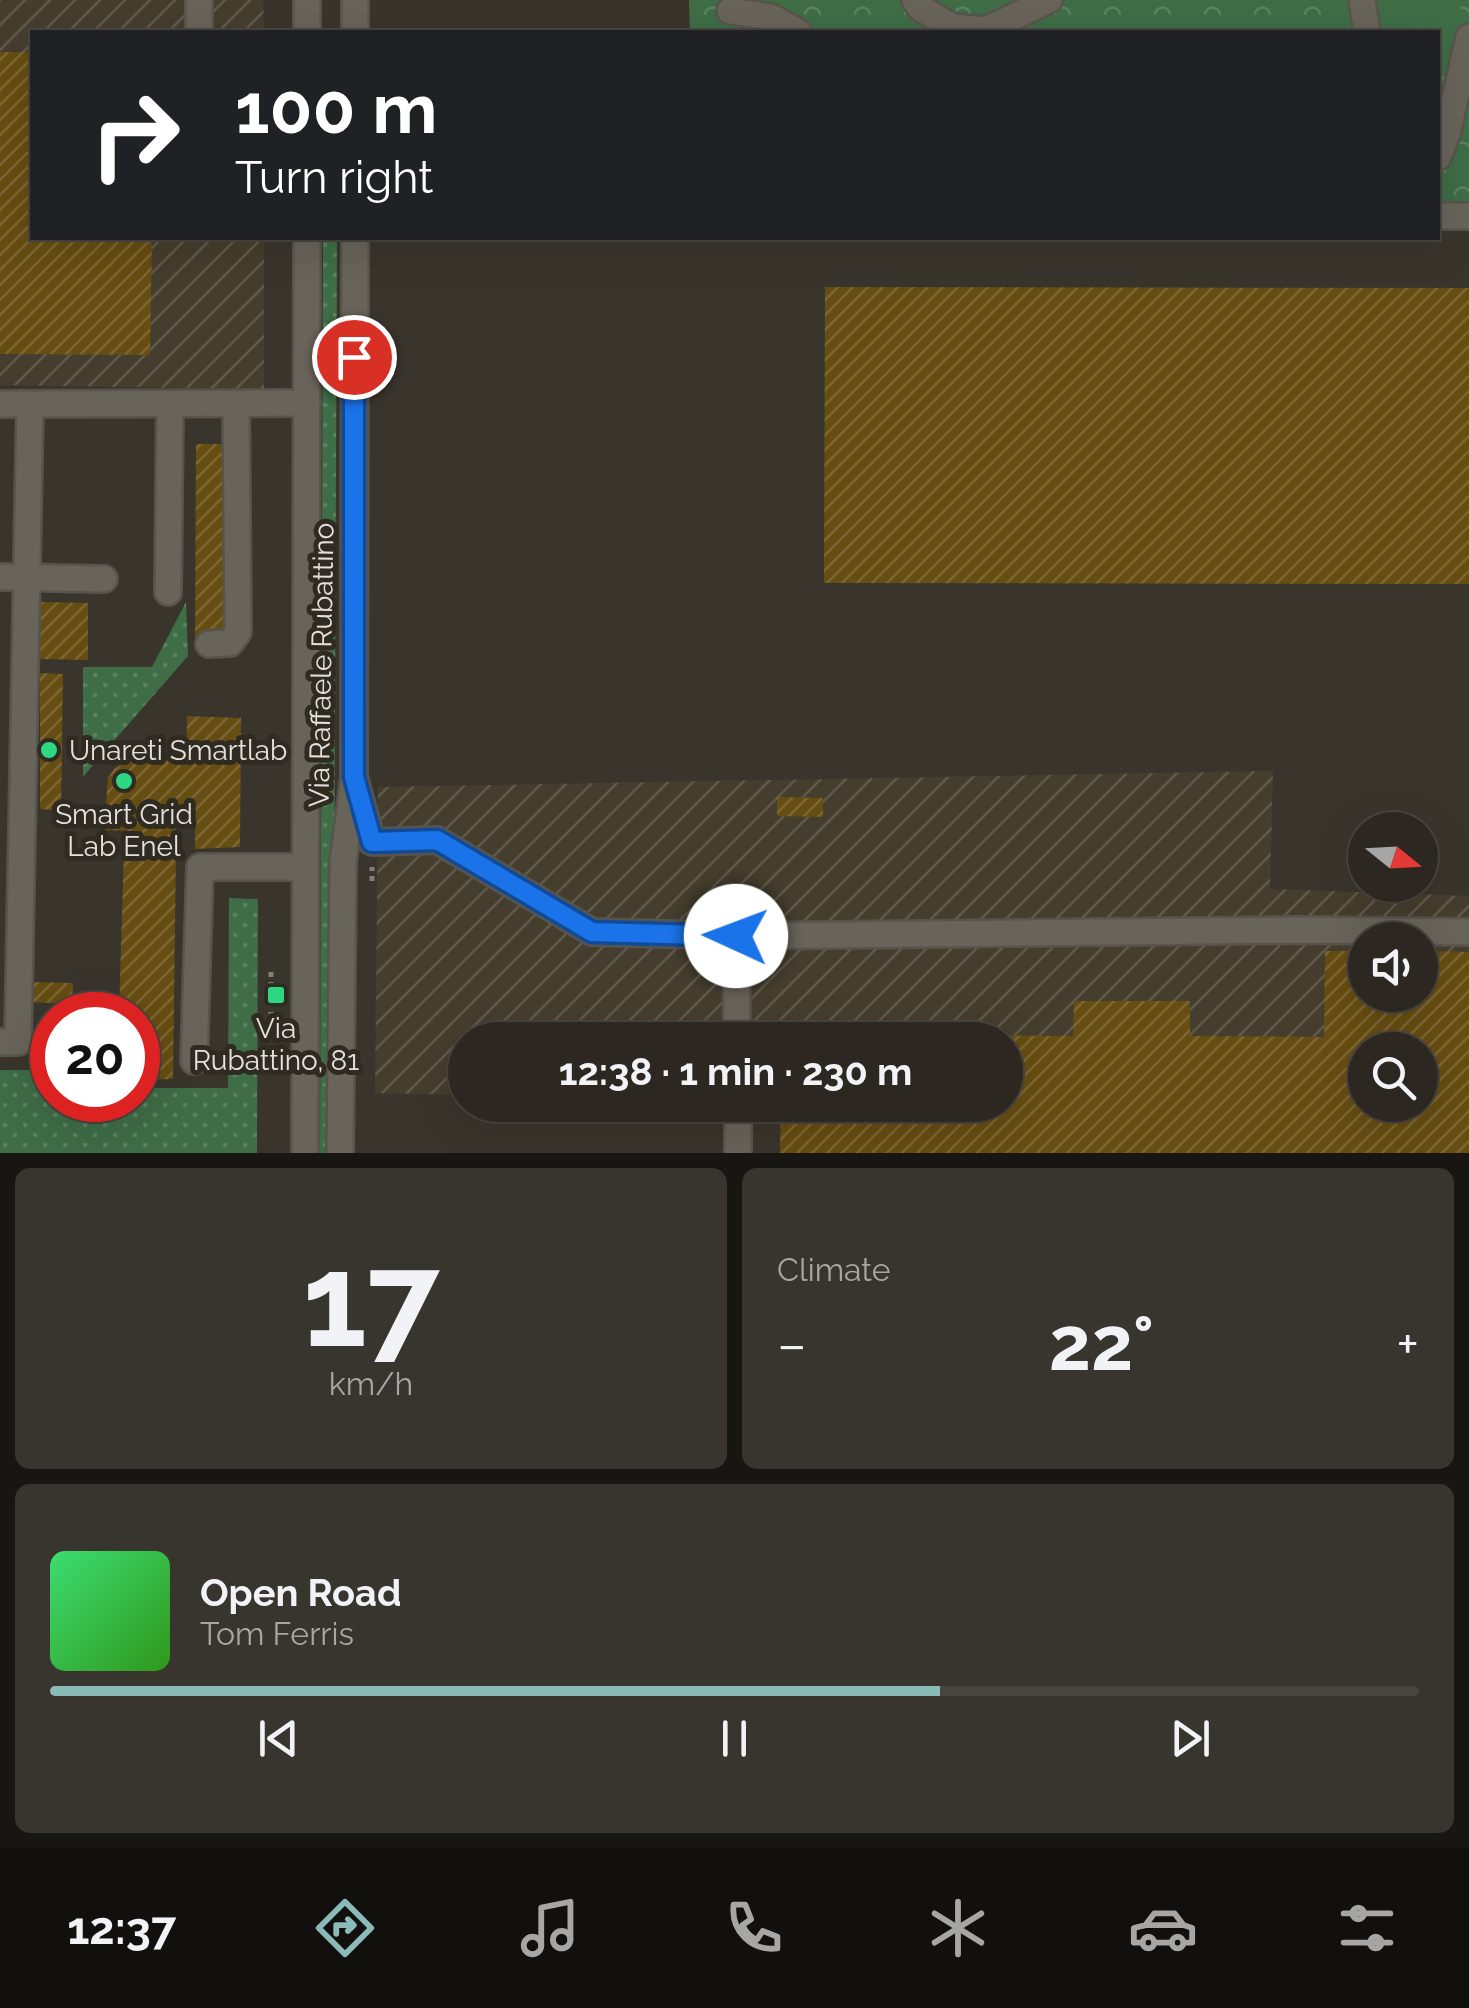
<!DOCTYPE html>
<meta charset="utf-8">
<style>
body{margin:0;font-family:Raleway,sans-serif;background:#38342e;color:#f1f3f6;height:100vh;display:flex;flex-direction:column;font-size:38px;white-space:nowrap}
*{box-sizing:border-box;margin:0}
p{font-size:32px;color:#a6a6a5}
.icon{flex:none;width:55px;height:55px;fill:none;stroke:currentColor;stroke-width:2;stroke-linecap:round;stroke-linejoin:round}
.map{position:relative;height:1153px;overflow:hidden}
.panel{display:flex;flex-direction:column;gap:15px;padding:15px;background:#181612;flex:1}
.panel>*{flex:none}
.hud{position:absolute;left:30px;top:30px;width:1410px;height:210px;border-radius:0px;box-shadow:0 10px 40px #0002,0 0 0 2px #48443f;background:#202124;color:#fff;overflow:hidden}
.needle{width:65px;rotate:108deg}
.controls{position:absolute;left:1348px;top:812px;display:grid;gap:20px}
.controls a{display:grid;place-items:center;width:90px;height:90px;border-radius:50%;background:#2c2821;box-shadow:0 10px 40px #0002,0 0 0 2px #48443f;font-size:50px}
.speed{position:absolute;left:30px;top:992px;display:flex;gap:20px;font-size:50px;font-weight:700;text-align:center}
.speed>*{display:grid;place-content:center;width:130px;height:130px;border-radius:50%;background:#2c2821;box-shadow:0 10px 40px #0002,0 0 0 2px #48443f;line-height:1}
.speed .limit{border:15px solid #d22;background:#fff;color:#111}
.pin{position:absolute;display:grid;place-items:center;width:85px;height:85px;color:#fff;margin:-42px;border:5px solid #fff;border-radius:50%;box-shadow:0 2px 10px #0007}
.me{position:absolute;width:110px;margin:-55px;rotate:272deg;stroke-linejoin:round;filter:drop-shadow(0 0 8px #0008)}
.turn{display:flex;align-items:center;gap:35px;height:210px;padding:0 40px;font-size:45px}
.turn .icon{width:130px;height:130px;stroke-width:2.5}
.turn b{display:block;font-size:70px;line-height:85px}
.big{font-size:75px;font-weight:700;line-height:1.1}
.panel .card{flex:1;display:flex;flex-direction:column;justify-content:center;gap:15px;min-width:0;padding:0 35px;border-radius:15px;background:#38342e}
.panel .dial{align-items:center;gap:0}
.dial b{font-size:130px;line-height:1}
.song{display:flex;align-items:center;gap:30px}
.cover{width:120px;height:120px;border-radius:15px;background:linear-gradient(135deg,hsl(140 70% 55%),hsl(110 70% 35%))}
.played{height:10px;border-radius:5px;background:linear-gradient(90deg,#8bbbb9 65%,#48443f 65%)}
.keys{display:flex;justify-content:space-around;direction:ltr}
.heat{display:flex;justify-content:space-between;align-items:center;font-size:55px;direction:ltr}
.panel .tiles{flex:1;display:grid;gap:15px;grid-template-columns:1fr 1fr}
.card:last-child{grid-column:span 2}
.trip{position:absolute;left:448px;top:1022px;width:575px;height:100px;border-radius:50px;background:#2c2821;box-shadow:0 10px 40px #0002,0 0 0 2px #48443f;font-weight:700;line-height:100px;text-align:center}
.menu{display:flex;height:160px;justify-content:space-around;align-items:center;background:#12100d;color:#a6a6a5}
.menu .icon{width:70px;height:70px}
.menu .current{color:#8bbbb9}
.menu b{font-size:45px;color:#f1f3f6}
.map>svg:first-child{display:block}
.industrial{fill:url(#industrial-furrows);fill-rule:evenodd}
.grass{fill:url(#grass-dots)}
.park{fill:url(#park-crowns)}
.pitch{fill:#3e6d46}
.building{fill:url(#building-hatch);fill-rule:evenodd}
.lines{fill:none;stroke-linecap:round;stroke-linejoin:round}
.minor-casing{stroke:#58544c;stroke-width:30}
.path{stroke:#837e77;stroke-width:5;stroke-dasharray:5 5;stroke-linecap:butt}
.minor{stroke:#69645a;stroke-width:25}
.route-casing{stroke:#114b97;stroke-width:25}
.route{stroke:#1a73e8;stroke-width:18}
.poi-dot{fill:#2ed883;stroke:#302b22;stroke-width:4}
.labels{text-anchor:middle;stroke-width:10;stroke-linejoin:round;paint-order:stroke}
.street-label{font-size:28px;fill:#e4e1db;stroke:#302b22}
.poi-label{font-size:28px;fill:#e4e1db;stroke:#302b22}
</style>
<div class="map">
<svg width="1469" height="1153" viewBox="0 0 1469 1153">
<defs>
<pattern id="industrial-furrows" width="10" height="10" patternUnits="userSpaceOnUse" patternTransform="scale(2.5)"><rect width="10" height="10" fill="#453e2e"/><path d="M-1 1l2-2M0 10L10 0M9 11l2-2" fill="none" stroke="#605a4c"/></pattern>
<pattern id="grass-dots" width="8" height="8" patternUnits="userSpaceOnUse" patternTransform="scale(2.5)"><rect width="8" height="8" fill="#3e6d46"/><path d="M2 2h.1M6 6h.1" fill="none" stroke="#5a8260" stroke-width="1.8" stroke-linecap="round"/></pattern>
<pattern id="park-crowns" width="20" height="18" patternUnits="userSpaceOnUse" patternTransform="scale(2.5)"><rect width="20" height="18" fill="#3e6d46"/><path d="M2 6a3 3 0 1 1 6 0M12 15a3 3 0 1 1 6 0" fill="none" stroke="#5a8260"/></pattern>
<pattern id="building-hatch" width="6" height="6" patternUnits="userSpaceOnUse" patternTransform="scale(2.5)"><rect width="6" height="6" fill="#664d11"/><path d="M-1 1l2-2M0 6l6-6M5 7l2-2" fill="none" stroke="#7c6633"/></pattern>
</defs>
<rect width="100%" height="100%" fill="#3a352c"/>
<g class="industrial">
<polygon points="0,0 263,0 264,32 32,32 32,238 264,238 264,389 0,385"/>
<path d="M1273,771L1270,889L1469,896V1153H780L781,1105H1005V1040H465V1095L375,1093L378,787ZM1365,940H1420V995H1365ZM1365,1050H1420V1105H1365Z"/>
</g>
<g class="grass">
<polygon points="323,238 337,238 333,1153 320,1153"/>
<polygon points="186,602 188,656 112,743 95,739 94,745 105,751 83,777 83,667 152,667"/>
<polygon points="229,898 258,899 257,1153 0,1153 0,1070 52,1070 52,1100 138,1100 138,1088 228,1088"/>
</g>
<polygon class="park" points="689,0 1469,0 1469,226 1438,225 1438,32 690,32"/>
<polygon class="pitch" points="1399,0 1462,0 1451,57 1438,55 1438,32 1392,32"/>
<g class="building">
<polygon points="0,52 32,52 32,238 152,238 150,355 0,354"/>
<polygon points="825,287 1469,288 1469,584 824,583"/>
<polygon points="196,444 230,444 228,636 195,637"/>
<polygon points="40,602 88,603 88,660 39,659"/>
<polygon points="40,673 63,674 61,811 40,809"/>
<polygon points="187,716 241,718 240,847 195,849 195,813 176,813 175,836 170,836 170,849 176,849 173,1079 138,1080 138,1015 119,1015 124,849 131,848 133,831 105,830 107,787 108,778 114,769 126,761 175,759 174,765 186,765"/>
<polygon points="777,797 823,798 823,817 777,816"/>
<path d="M1325,951H1365V995H1420V951L1469,952V1153H780L781,1105H1005V1040H781V1033L1073,1036L1074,1001H1190V1036L1324,1037ZM1365,1050H1420V1105H1365Z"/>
<polygon points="29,982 73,983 72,1004 29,1002"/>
</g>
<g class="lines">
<g class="minor-casing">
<g id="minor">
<polyline points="915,0 920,8 953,27 986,30 1049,0"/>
<polyline points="1362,0 1367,32"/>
<polyline points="730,11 771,17 798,32"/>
<polyline points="199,32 199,0"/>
<polyline points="307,32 307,0"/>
<polyline points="355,32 355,0"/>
<polyline points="1438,157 1447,134 1469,37"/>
<polyline points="1438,216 1469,216"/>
<polyline points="0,404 307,403"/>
<polyline points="0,577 104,579"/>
<polyline points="168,592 170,404"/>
<polyline points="209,644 230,643 238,632 236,404"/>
<polyline points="354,777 372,842 437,840 592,932 736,936 1302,930 1469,932"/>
<polyline points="736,936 737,1040"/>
<polyline points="0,1042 18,1042 30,404"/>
<polyline points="194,1061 200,867 305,867"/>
<polyline points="738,1105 738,1153"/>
<polyline points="305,1153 307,238"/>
<polyline points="340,1153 343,862 354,777 355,238"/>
</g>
</g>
<g class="path">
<polyline points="447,31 693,32"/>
<polyline points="372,881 372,867"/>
<polyline points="271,1027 271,967"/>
</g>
<use href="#minor" class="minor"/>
</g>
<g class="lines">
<g class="route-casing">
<polyline id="route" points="354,357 354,777 372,842 437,840 592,932 736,936"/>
</g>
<use href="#route" class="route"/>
</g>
<g class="poi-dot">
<circle cx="49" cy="750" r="10"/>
<circle cx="124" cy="781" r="10"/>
<rect x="266" y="985" width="20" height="20" rx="5"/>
</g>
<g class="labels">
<g class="street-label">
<text transform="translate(321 665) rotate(-89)" y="10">Via Raffaele Rubattino</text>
</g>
<g class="poi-label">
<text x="69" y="760" text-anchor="start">Unareti Smartlab</text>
<text x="124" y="824">Smart Grid<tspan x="124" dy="32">Lab Enel</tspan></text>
<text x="276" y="1038">Via<tspan x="276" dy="32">Rubattino, 81</tspan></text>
</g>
</g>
</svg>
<div class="controls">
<a><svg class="needle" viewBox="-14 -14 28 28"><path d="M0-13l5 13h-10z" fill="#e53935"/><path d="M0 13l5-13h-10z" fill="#a6a6a5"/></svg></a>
<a><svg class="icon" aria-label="sound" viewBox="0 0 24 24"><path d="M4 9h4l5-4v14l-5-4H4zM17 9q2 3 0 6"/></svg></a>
<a><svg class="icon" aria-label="search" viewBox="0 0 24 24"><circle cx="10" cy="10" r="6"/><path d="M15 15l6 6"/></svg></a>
</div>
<div class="speed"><div class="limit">20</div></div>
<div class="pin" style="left:354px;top:357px;background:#d93025"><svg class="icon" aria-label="arrive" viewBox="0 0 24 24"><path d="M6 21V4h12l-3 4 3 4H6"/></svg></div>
<svg class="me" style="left:736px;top:936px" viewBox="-20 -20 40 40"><circle r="19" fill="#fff"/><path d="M0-13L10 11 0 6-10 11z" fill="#1a73e8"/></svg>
<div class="trip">12:38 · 1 min · 230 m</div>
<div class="hud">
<div class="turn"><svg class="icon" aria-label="right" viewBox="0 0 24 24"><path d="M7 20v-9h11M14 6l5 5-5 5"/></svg><div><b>100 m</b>Turn right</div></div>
</div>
</div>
<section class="panel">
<div class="tiles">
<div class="card dial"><b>17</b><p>km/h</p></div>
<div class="card"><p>Climate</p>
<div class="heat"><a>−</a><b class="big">22°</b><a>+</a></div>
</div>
<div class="card">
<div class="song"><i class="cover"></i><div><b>Open Road</b><p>Tom Ferris</p></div></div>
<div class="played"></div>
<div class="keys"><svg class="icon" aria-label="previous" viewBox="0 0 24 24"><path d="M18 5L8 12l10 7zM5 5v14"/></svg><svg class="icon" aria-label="pause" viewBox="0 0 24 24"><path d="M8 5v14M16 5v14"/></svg><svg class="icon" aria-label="next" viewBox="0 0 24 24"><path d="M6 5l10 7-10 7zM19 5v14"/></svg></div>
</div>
</div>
</section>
<nav class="menu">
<b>12:37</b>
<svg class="icon current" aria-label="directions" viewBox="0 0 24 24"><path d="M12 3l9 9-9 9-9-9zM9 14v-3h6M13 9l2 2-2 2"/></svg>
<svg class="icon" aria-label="music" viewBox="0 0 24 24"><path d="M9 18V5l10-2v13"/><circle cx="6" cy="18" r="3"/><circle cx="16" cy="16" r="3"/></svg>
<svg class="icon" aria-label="phone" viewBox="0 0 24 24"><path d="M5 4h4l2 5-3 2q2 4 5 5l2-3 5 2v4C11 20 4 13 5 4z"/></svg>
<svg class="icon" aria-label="climate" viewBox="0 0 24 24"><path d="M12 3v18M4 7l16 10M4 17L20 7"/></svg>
<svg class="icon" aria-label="car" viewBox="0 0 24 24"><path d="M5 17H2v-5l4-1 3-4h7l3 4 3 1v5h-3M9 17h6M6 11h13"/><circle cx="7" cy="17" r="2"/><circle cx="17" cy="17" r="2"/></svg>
<svg class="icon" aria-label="filters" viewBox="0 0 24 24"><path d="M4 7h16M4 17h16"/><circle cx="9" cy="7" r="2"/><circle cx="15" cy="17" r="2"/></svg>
</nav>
